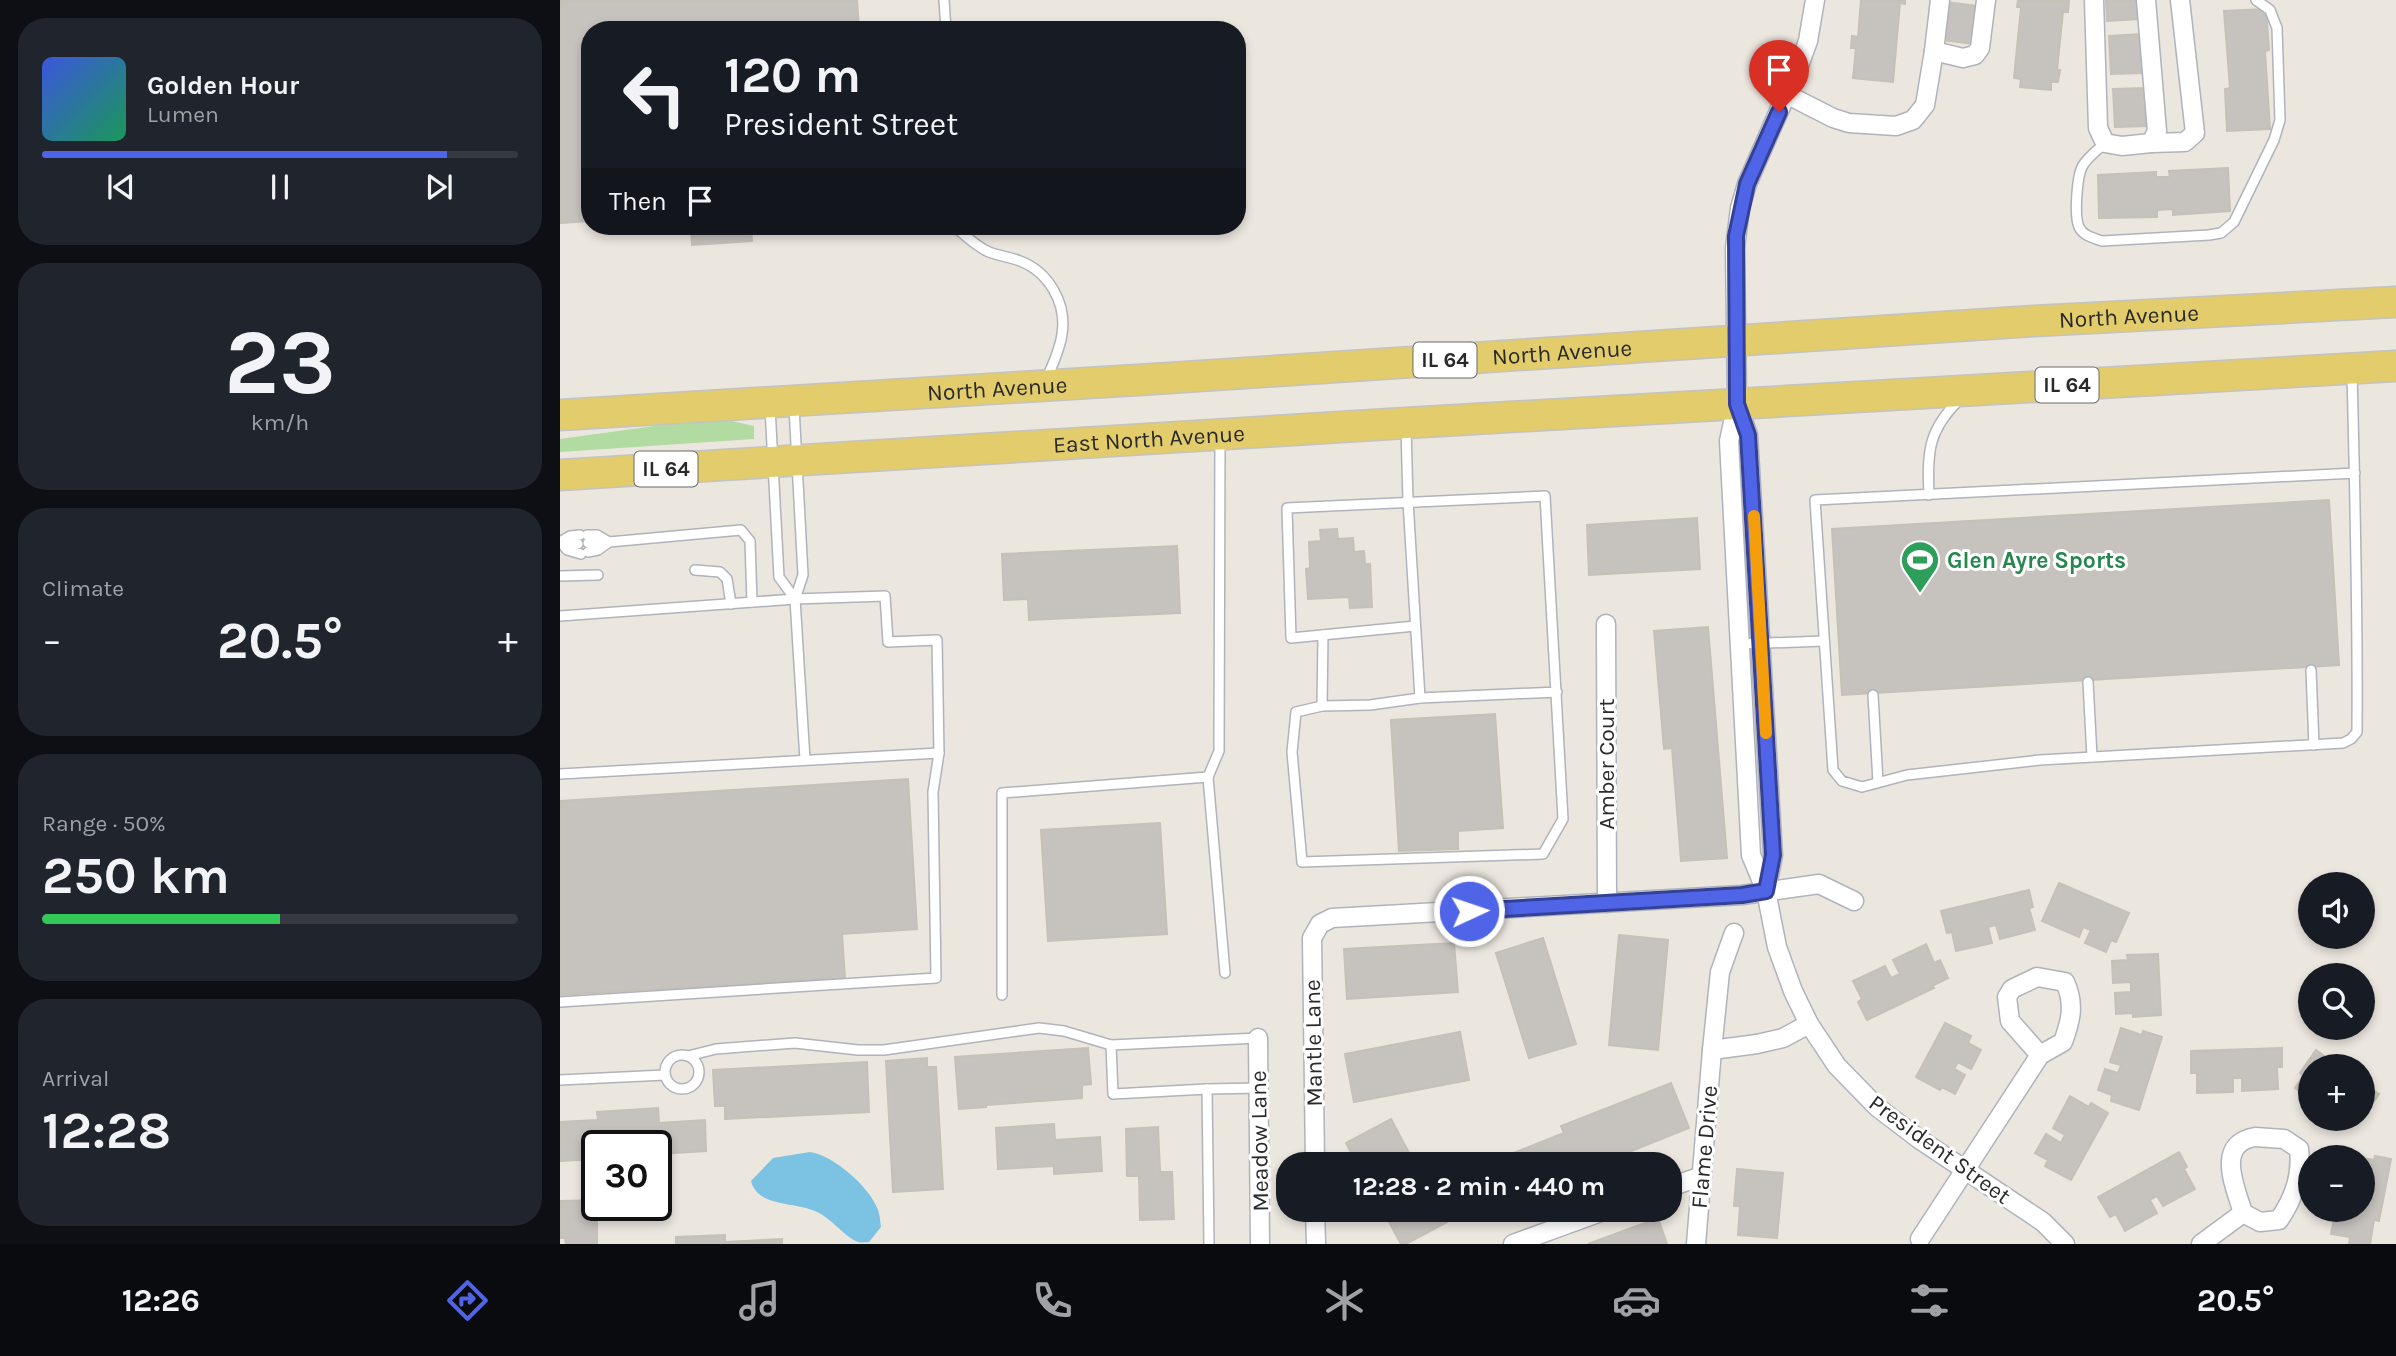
<!DOCTYPE html>
<meta charset="utf-8">
<style>
body{margin:0;font-family:Karla,sans-serif;background:#20242c;color:#f1f3f6;height:100vh;display:flex;flex-direction:column;font-size:26px;white-space:nowrap}
*{box-sizing:border-box;margin:0}
p{font-size:23px;color:#9ea1a6}
.icon{flex:none;width:38px;height:38px;fill:none;stroke:currentColor;stroke-width:2;stroke-linecap:round;stroke-linejoin:round}
.map{position:relative;flex:1;overflow:hidden}
.details{display:flex;flex-direction:column;gap:18px;padding:18px;background:#0d0f14;width:560px}
.details>*{flex:none}
.top-card{position:absolute;left:21px;top:21px;width:665px;height:214px;border-radius:28px;box-shadow:0 4px 10px #0003;background:#171b24;color:#f1f3f6;overflow:hidden}
.fabs{position:absolute;left:1738px;top:872px;display:grid;gap:14px}
.fabs a{display:grid;place-items:center;width:77px;height:77px;border-radius:50%;background:#171b24;box-shadow:0 4px 10px #0003;font-size:35px}
.speed{position:absolute;left:21px;top:1130px;display:flex;gap:14px;font-size:35px;font-weight:700;text-align:center}
.speed>*{display:grid;place-content:center;width:91px;height:91px;border-radius:50%;background:#171b24;box-shadow:0 4px 10px #0003;line-height:1}
.speed .limit{border:4px solid #111;border-radius:10px;background:#fff;color:#111}
.pin{position:absolute;display:grid;place-items:center;width:60px;height:60px;color:#fff;margin:-72px -30px;border-radius:50% 50% 50% 0;rotate:-45deg;box-shadow:0 0 7px #0007}
.pin .icon{rotate:45deg}
.me{position:absolute;width:77px;margin:-38px;rotate:87deg;stroke-linejoin:round;filter:drop-shadow(0 0 5px #0008)}
.turn{display:flex;align-items:center;gap:24px;height:147px;padding:0 28px;font-size:32px}
.turn .icon{width:91px;height:91px;stroke-width:2.5}
.turn b{display:block;font-size:49px;line-height:60px}
.then{display:flex;align-items:center;height:66px;padding:0 28px;background:#0003;gap:14px;font-size:26px}
.big{font-size:52px;font-weight:700;line-height:1.1}
.details .tile{flex:1;display:flex;flex-direction:column;justify-content:center;gap:10px;min-width:0;padding:0 24px;border-radius:28px;background:#20242c}
.details .dial{align-items:center;gap:0}
.dial b{font-size:91px;line-height:1}
.song{display:flex;align-items:center;gap:21px}
.cover{width:84px;height:84px;border-radius:10px;background:linear-gradient(135deg,hsl(230 70% 55%),hsl(150 70% 35%))}
.played{height:7px;border-radius:4px;background:linear-gradient(90deg,#4f64e6 85%,#363941 85%)}
.keys{display:flex;justify-content:space-around;direction:ltr}
.heat{display:flex;justify-content:space-between;align-items:center;font-size:38px;direction:ltr}
.charge{height:10px;border-radius:5px;background:linear-gradient(90deg,#34c759 50%,#363941 0)}
.trip{position:absolute;left:716px;top:1152px;width:406px;height:70px;border-radius:28px;background:#171b24;box-shadow:0 4px 10px #0003;font-weight:700;line-height:70px;text-align:center}
.tab-bar{display:flex;height:112px;justify-content:space-around;align-items:center;background:#090b0e;color:#9ea1a6}
.tab-bar .icon{width:49px;height:49px}
.tab-bar .active{color:#4f64e6}
.tab-bar b{font-size:32px;color:#f1f3f6}
main{display:flex;flex:1;min-height:0}
.map>svg:first-child{display:block}
.green{fill:#b1dba0}
.water{fill:#7cc2e2}
.building{fill:#c6c2bd;stroke:#c6c1b7;stroke-width:2}
.lines{fill:none;stroke-linecap:round;stroke-linejoin:round}
.service-casing{stroke:#b1b3bc;stroke-width:12}
.minor-casing{stroke:#b1b3bc;stroke-width:21}
.primary-casing{stroke:#c3c3c3;stroke-width:33}
.service{stroke:#fff;stroke-width:9}
.minor{stroke:#fff;stroke-width:18}
.primary{stroke:#e2cc6c;stroke-width:30}
.route-casing{stroke:#334196;stroke-width:18}
.route{stroke:#4f64e6;stroke-width:12}
.slow{stroke:#f59e0b;stroke-width:12}
.labels{text-anchor:middle;stroke-width:6;stroke-linejoin:round;paint-order:stroke}
.shield{fill:#fff;stroke:#6a6a6a;stroke-width:2}
.shield-label{font-size:21px;font-weight:bold;fill:#2a2a2a}
.street-label{font-size:23px;fill:#2a2a2a;stroke:#fff}
.leisure-label{font-size:23px;font-weight:bold;fill:#27864d;stroke:#fff;text-anchor:start}
</style>
<main>
<section class="details">
<div class="tile">
<div class="song"><i class="cover"></i><div><b>Golden Hour</b><p>Lumen</p></div></div>
<div class="played"></div>
<div class="keys"><svg class="icon" aria-label="previous" viewBox="0 0 24 24"><path d="M18 5L8 12l10 7zM5 5v14"/></svg><svg class="icon" aria-label="pause" viewBox="0 0 24 24"><path d="M8 5v14M16 5v14"/></svg><svg class="icon" aria-label="next" viewBox="0 0 24 24"><path d="M6 5l10 7-10 7zM19 5v14"/></svg></div>
</div>
<div class="tile dial"><b>23</b><p>km/h</p></div>
<div class="tile"><p>Climate</p>
<div class="heat"><a>−</a><b class="big">20.5°</b><a>+</a></div>
</div>
<div class="tile"><p>Range · 50%</p><b class="big">250 km</b><div class="charge"></div></div>
<div class="tile"><p>Arrival</p><b class="big">12:28</b></div>
</section>
<div class="map">
<svg width="1836" height="1244" viewBox="0 0 1836 1244">
<rect width="100%" height="100%" fill="#ebe6de"/>
<polygon class="green" points="167,420 194,426 194,439 0,452 0,439 116,423"/>
<path class="water" d="M250,1152C273,1155 310,1187 318,1210C320,1215 320,1221 321,1227L309,1242C305,1242 301,1243 298,1242C286,1238 271,1218 257,1212C236,1201 198,1208 191,1181L213,1158Z"/>
<g class="building">
<polygon points="0,0 297,0 299,30 30,30 30,221 0,223"/>
<polygon points="1301,0 1345,0 1345,4 1340,3 1333,82 1293,78 1296,48 1291,48 1292,36 1298,37"/>
<polygon points="1458,0 1509,0 1508,12 1503,12 1497,70 1500,70 1498,82 1491,82 1491,90 1460,87 1461,79 1454,78 1461,7 1457,7"/>
<polygon points="1546,0 1578,0 1579,19 1547,21"/>
<polygon points="1386,2 1418,6 1413,44 1381,40"/>
<polygon points="1706,9 1709,50 1705,51 1710,129 1667,131 1665,89 1670,88 1664,11"/>
<polygon points="1581,34 1583,73 1551,74 1549,36"/>
<polygon points="1585,88 1587,126 1555,127 1553,89"/>
<polygon points="1668,168 1670,211 1613,215 1613,209 1597,210 1597,217 1539,218 1538,175 1596,172 1596,177 1610,177 1609,171"/>
<polygon points="131,226 191,226 192,241 132,245"/>
<polygon points="1769,500 1779,665 1282,695 1272,529"/>
<polygon points="1137,518 1140,569 1029,575 1027,525"/>
<polygon points="777,529 778,539 793,538 794,552 804,551 805,564 810,564 812,607 790,608 789,597 748,599 746,569 750,568 749,542 761,541 760,530"/>
<polygon points="617,546 620,613 469,620 468,599 444,600 442,554"/>
<polygon points="1148,627 1167,858 1121,861 1112,748 1104,749 1094,631"/>
<polygon points="935,714 943,828 898,831 898,849 839,851 831,720"/>
<polygon points="348,779 357,929 282,934 285,978 0,995 0,801"/>
<polygon points="600,823 607,934 488,941 481,830"/>
<polygon points="1499,883 1569,913 1556,942 1551,940 1546,952 1525,943 1531,930 1523,927 1519,937 1482,921"/>
<polygon points="1469,890 1473,907 1469,908 1475,930 1440,939 1436,925 1428,927 1432,943 1396,951 1392,932 1387,933 1381,911"/>
<polygon points="1059,935 1108,940 1098,1050 1049,1045"/>
<polygon points="983,938 1016,1044 969,1058 936,953"/>
<polygon points="894,943 898,992 787,999 784,949"/>
<polygon points="1366,944 1374,963 1380,960 1388,978 1372,986 1374,988 1307,1020 1298,1002 1302,999 1293,981 1325,966 1331,978 1340,974 1333,960"/>
<polygon points="1598,954 1601,1015 1573,1017 1573,1013 1556,1014 1555,993 1571,992 1571,982 1553,983 1552,961 1568,960 1567,955"/>
<polygon points="1385,1023 1411,1036 1408,1043 1421,1050 1411,1069 1398,1062 1394,1069 1405,1075 1395,1094 1382,1087 1380,1090 1356,1077"/>
<polygon points="1561,1028 1582,1035 1583,1031 1602,1037 1579,1110 1551,1101 1552,1095 1538,1090 1545,1069 1558,1073 1561,1065 1550,1062"/>
<polygon points="900,1032 909,1080 794,1102 785,1054"/>
<polygon points="528,1048 531,1084 522,1085 522,1098 426,1105 426,1107 399,1109 395,1057"/>
<polygon points="1722,1048 1722,1067 1717,1067 1718,1089 1682,1091 1682,1078 1673,1078 1673,1092 1637,1093 1637,1073 1631,1073 1631,1051"/>
<polygon points="1756,1050 1778,1066 1750,1066 1750,1099 1735,1088 1743,1076 1740,1073"/>
<polygon points="367,1058 367,1067 376,1067 383,1189 333,1192 326,1061"/>
<polygon points="307,1062 309,1112 165,1119 165,1106 155,1106 153,1070"/>
<polygon points="1111,1083 1129,1128 1039,1164 926,1164 1004,1133 1001,1126"/>
<polygon points="1802,1083 1819,1094 1806,1113 1802,1110"/>
<polygon points="1510,1096 1529,1107 1531,1103 1548,1113 1511,1180 1485,1166 1488,1160 1475,1153 1486,1134 1501,1143 1505,1135 1493,1128"/>
<polygon points="98,1108 99,1123 145,1120 146,1151 99,1154 99,1147 96,1146 37,1146 37,1159 0,1161 0,1122 38,1120 37,1112"/>
<polygon points="831,1119 855,1164 797,1164 786,1143"/>
<polygon points="494,1124 495,1140 540,1137 542,1171 494,1174 494,1166 438,1169 436,1128"/>
<polygon points="598,1127 600,1172 612,1172 614,1219 580,1220 579,1176 567,1176 566,1129"/>
<polygon points="1619,1152 1627,1167 1624,1169 1635,1189 1603,1206 1597,1196 1590,1200 1597,1213 1565,1231 1556,1214 1550,1217 1538,1197"/>
<polygon points="1815,1156 1831,1159 1819,1221 1814,1220 1810,1244 1789,1244 1790,1237 1771,1234 1776,1209 1802,1209 1802,1158 1814,1160"/>
<polygon points="1177,1169 1223,1173 1217,1238 1178,1235 1180,1206 1174,1206"/>
<polygon points="37,1200 37,1206 44,1206 44,1219 37,1219 37,1244 6,1244 5,1238 0,1238 0,1201"/>
<polygon points="822,1209 880,1209 887,1222 846,1244 841,1244"/>
<polygon points="912,1209 944,1209 916,1220"/>
<polygon points="1098,1218 1107,1244 1028,1244"/>
<polygon points="165,1235 165,1242 222,1239 222,1244 116,1244 116,1237"/>
</g>
<g class="lines">
<g class="service-casing">
<g id="service">
<polyline points="384,0 386,30"/>
<path d="M1545,143C1538,150 1527,157 1522,167C1517,177 1514,216 1519,227C1523,236 1534,238 1542,241L1649,235L1661,233L1674,222L1714,140L1720,120L1717,28L1710,10L1696,0"/>
<polyline points="237,226 251,226"/>
<path d="M394,226C405,235 415,246 429,252C439,256 450,257 460,261C489,272 507,304 502,334C500,350 492,366 486,380"/>
<path d="M1792,373C1795,493 1798,612 1797,732L1791,739L1783,743L1480,760L1347,775L1302,787L1282,781L1273,770L1255,500L1795,473"/>
<polyline points="210,407 219,577 235,599"/>
<polyline points="234,407 243,575 235,599 245,760"/>
<polyline points="846,428 848,501 860,698"/>
<polyline points="660,439 659,751 648,777 665,973"/>
<path d="M1369,495C1367,452 1368,430 1400,399"/>
<polyline points="27,535 37,535 49,542 181,530 190,541 192,602"/>
<polyline points="0,542 10,536 20,535"/>
<polyline points="1,542 7,550 21,554"/>
<polyline points="1,542 18,544"/>
<polyline points="28,543 47,542"/>
<polyline points="28,552 38,550 49,542"/>
<polyline points="135,570 160,572 167,579 171,604"/>
<polyline points="0,576 38,575"/>
<polyline points="0,616 235,599 325,596 328,642 377,640 379,753 373,792 376,978 0,1002"/>
<polyline points="855,626 731,638 727,508 985,496 1003,819 983,854 742,862 732,752 736,712 762,706 810,705 860,698 997,692"/>
<polyline points="1180,644 1264,641"/>
<polyline points="1751,670 1754,745"/>
<polyline points="1528,682 1532,757"/>
<polyline points="1313,695 1318,782"/>
<polyline points="762,706 763,635"/>
<polyline points="0,774 379,753"/>
<polyline points="442,995 442,793 648,777"/>
<circle cx="122" cy="1072" r="17"/>
<polyline points="128,1056 156,1049 235,1043 298,1050 324,1050 479,1028 504,1031 551,1045"/>
<polyline points="0,1080 105,1075"/>
<polyline points="647,1089 699,1088"/>
<polyline points="649,1244 647,1089 553,1094 551,1045 698,1038"/>
</g>
</g>
<g class="minor-casing">
<g id="minor">
<polyline points="1255,0 1248,41 1240,63 1187,184 1180,208 1175,248 1177,404 1169,441 1191,855 1206,891 1217,947 1233,991 1249,1024 1277,1066 1317,1107 1359,1139 1483,1222 1505,1244"/>
<polyline points="1534,0 1538,128 1545,143 1562,146 1591,143 1597,131 1586,0"/>
<polyline points="1374,51 1403,58 1415,55 1420,48 1426,0"/>
<polyline points="1228,95 1273,118 1289,123 1336,126 1353,120 1365,105 1374,51 1380,0"/>
<polyline points="1591,143 1625,142 1635,133 1620,0"/>
<polyline points="1177,404 1188,435 1213,855 1206,891"/>
<polyline points="1046,624 1047,903"/>
<polyline points="698,1038 700,1244"/>
<polyline points="1152,1050 1160,972 1174,933"/>
<path d="M1695,1137L1724,1139L1739,1149C1742,1176 1734,1198 1719,1220L1700,1222L1683,1213C1675,1186 1655,1144 1695,1137Z"/>
<polyline points="755,1164 752,938 760,924 772,918 1182,895 1259,884 1294,901"/>
<polyline points="1110,1187 1142,1176"/>
<polyline points="755,1209 756,1244"/>
<path d="M1360,1239L1480,1055L1503,1042C1511,1020 1515,1004 1505,982L1477,977L1452,989L1447,997L1450,1021L1480,1055"/>
<polyline points="953,1244 1049,1209"/>
<polyline points="1136,1244 1152,1050 1197,1044 1223,1038 1249,1024"/>
<polyline points="1641,1244 1683,1213"/>
</g>
</g>
<g class="primary-casing">
<g id="primary">
<path id="s1" d="M0,415L594,379L1474,321L1836,302"/>
<path id="s2" d="M0,475L846,423L1836,366"/>
</g>
</g>
<use href="#service" class="service"/>
<use href="#minor" class="minor"/>
<use href="#primary" class="primary"/>
</g>
<g class="lines">
<g class="route-casing">
<polyline id="route" points="909,911 1182,895 1206,891 1213,855 1188,435 1177,404 1176,236 1187,184 1219,112"/>
</g>
<use href="#route" class="route"/>
<polyline class="slow" points="1194,516 1206,733"/>
</g>
<defs>
<g id="stadium-pin" transform="scale(2.0125)"><path d="M0 17L-7.5 6A9.5 9.5 0 1 1 7.5 6Z" fill="#2e9e5b" stroke="#fff"/><path d="M0-5a6.5 5 0 1 0 0 10a6.5 5 0 1 0 0-10ZM-3.5-1.8h7v3.6h-7Z" fill="#fff"/></g>
</defs>
<g fill-rule="evenodd">
<use href="#stadium-pin" x="1360" y="560"/>
</g>
<g class="labels">
<g class="shield">
<rect x="853.5" y="342.5" width="63" height="35" rx="5"/>
<rect x="1475.5" y="367.5" width="63" height="35" rx="5"/>
<rect x="74.5" y="451.5" width="63" height="35" rx="5"/>
</g>
<g class="shield-label">
<text x="885" y="367">IL 64</text>
<text x="1507" y="392">IL 64</text>
<text x="106" y="476">IL 64</text>
</g>
<g class="street-label">
<text dy="8" stroke="none"><textPath href="#s1" startOffset="1572">North Avenue</textPath></text>
<text dy="8" stroke="none"><textPath href="#s1" startOffset="1004">North Avenue</textPath></text>
<text dy="8" stroke="none"><textPath href="#s1" startOffset="438">North Avenue</textPath></text>
<text dy="8" stroke="none"><textPath href="#s2" startOffset="590">East North Avenue</textPath></text>
<text transform="translate(1046 764) rotate(-90)" y="8">Amber Court</text>
<text transform="translate(753 1043) rotate(-91)" y="8">Mantle Lane</text>
<text transform="translate(699 1141) rotate(-91)" y="8">Meadow Lane</text>
<text transform="translate(1144 1147) rotate(-85)" y="8">Flame Drive</text>
<text transform="translate(1380 1149) rotate(36)" y="8">President Street</text>
</g>
<g class="leisure-label">
<text x="1387" y="568">Glen Ayre Sports</text>
</g>
</g>
</svg>
<div class="fabs">
<a><svg class="icon" aria-label="sound" viewBox="0 0 24 24"><path d="M4 9h4l5-4v14l-5-4H4zM17 9q2 3 0 6"/></svg></a>
<a><svg class="icon" aria-label="search" viewBox="0 0 24 24"><circle cx="10" cy="10" r="6"/><path d="M15 15l6 6"/></svg></a>
<a>+</a>
<a>−</a>
</div>
<div class="speed"><div class="limit">30</div></div>
<div class="pin" style="left:1219px;top:112px;background:#d93025"><svg class="icon" aria-label="arrive" viewBox="0 0 24 24"><path d="M6 21V4h12l-3 4 3 4H6"/></svg></div>
<svg class="me" style="left:909px;top:911px" viewBox="-20 -20 40 40"><circle r="17" fill="#4f64e6" stroke="#fff" stroke-width="3"/><path d="M0-11L8 9 0 5-8 9z" fill="#fff"/></svg>
<div class="trip">12:28 · 2 min · 440 m</div>
<div class="top-card">
<div class="turn"><svg class="icon" aria-label="left" viewBox="0 0 24 24"><path d="M17 20v-9H6M10 6l-5 5 5 5"/></svg><div><b>120 m</b>President Street</div></div>
<div class="then">Then<svg class="icon" aria-label="arrive" viewBox="0 0 24 24"><path d="M6 21V4h12l-3 4 3 4H6"/></svg></div>
</div>
</div>
</main>
<nav class="tab-bar">
<b>12:26</b>
<svg class="icon active" aria-label="directions" viewBox="0 0 24 24"><path d="M12 3l9 9-9 9-9-9zM9 14v-3h6M13 9l2 2-2 2"/></svg>
<svg class="icon" aria-label="music" viewBox="0 0 24 24"><path d="M9 18V5l10-2v13"/><circle cx="6" cy="18" r="3"/><circle cx="16" cy="16" r="3"/></svg>
<svg class="icon" aria-label="phone" viewBox="0 0 24 24"><path d="M5 4h4l2 5-3 2q2 4 5 5l2-3 5 2v4C11 20 4 13 5 4z"/></svg>
<svg class="icon" aria-label="climate" viewBox="0 0 24 24"><path d="M12 3v18M4 7l16 10M4 17L20 7"/></svg>
<svg class="icon" aria-label="car" viewBox="0 0 24 24"><path d="M5 17H2v-5l4-1 3-4h7l3 4 3 1v5h-3M9 17h6M6 11h13"/><circle cx="7" cy="17" r="2"/><circle cx="17" cy="17" r="2"/></svg>
<svg class="icon" aria-label="filters" viewBox="0 0 24 24"><path d="M4 7h16M4 17h16"/><circle cx="9" cy="7" r="2"/><circle cx="15" cy="17" r="2"/></svg>
<b>20.5°</b>
</nav>
